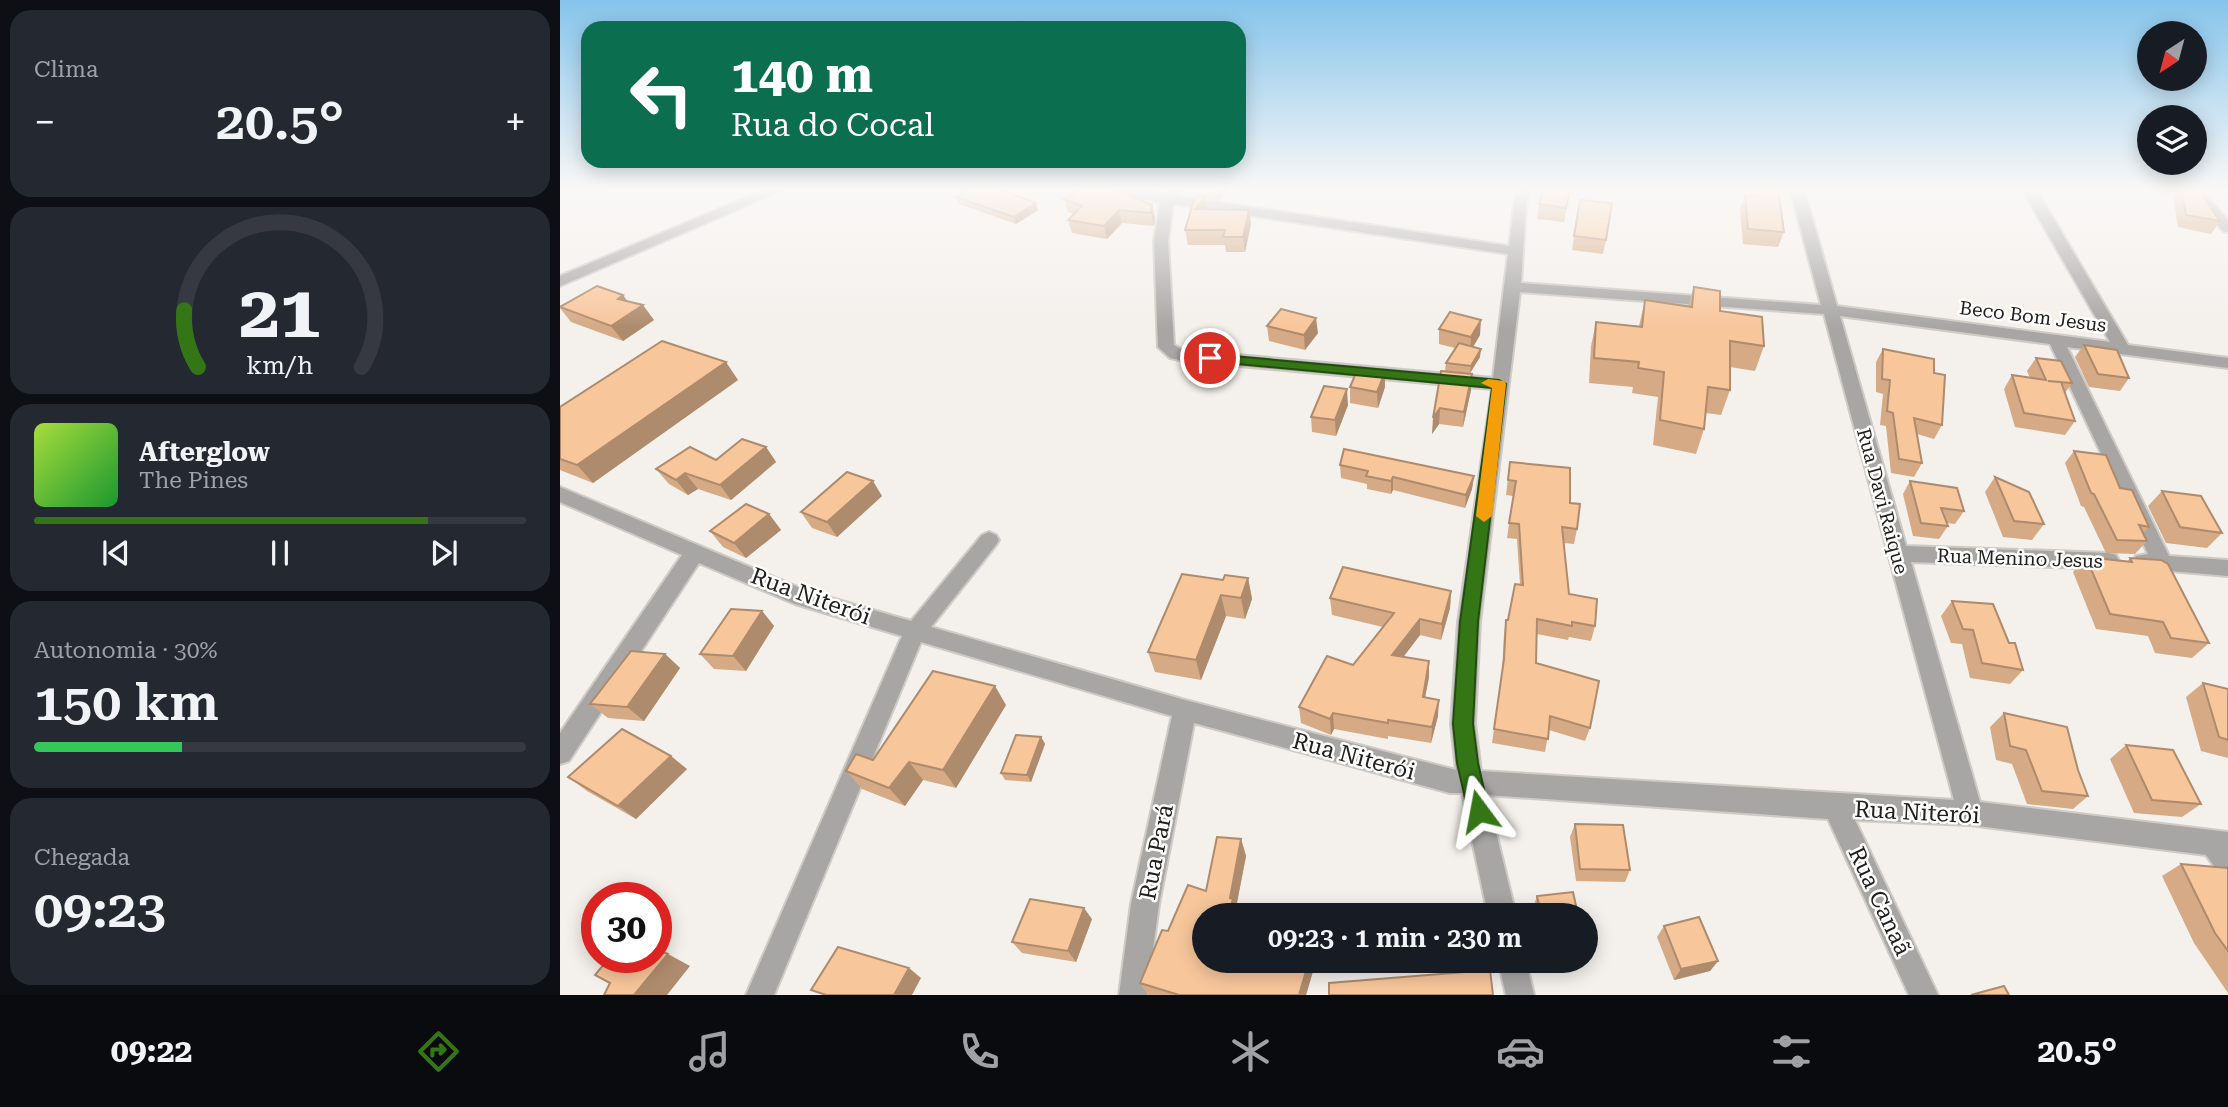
<!DOCTYPE html>
<html lang="pt">
<meta charset="utf-8">
<style>
body{margin:0;font-family:"Roboto Serif",serif;background:#242831;color:#f1f3f6;height:100vh;display:flex;flex-direction:column;font-size:26px;white-space:nowrap}
*{box-sizing:border-box;margin:0}
p{font-size:23px;color:#9ea1a6}
.icon{flex:none;width:38px;height:38px;fill:none;stroke:currentColor;stroke-width:2;stroke-linecap:round;stroke-linejoin:round}
.map{position:relative;flex:1;overflow:hidden}
.side{display:flex;flex-direction:column;gap:10px;padding:10px;background:#0d0f14;width:560px}
.side>*{flex:none}
.hud{position:absolute;left:21px;top:21px;width:665px;height:147px;border-radius:21px;box-shadow:0 4px 18px #0003;background:#0b6e4f;color:#fff;overflow:hidden}
.needle{width:46px;rotate:216deg}
.buttons{position:absolute;left:1577px;top:21px;display:grid;gap:14px}
.buttons a{display:grid;place-items:center;width:70px;height:70px;border-radius:50%;background:#171b24;box-shadow:0 4px 18px #0003;font-size:35px}
.speed{position:absolute;left:21px;top:882px;display:flex;gap:14px;font-size:35px;font-weight:700;text-align:center}
.speed>*{display:grid;place-content:center;width:91px;height:91px;border-radius:50%;background:#171b24;box-shadow:0 4px 18px #0003;line-height:1}
.speed .limit{border:10px solid #d22;background:#fff;color:#111}
.pin{position:absolute;display:grid;place-items:center;width:60px;height:60px;color:#fff;margin:-30px;border:4px solid #fff;border-radius:50%;box-shadow:0 2px 7px #0007}
.me{position:absolute;width:77px;margin:-38px;rotate:347deg;stroke-linejoin:round;filter:drop-shadow(0 0 5px #0008)}
.turn{display:flex;align-items:center;gap:24px;height:147px;padding:0 35px;font-size:32px}
.turn .icon{width:91px;height:91px;stroke-width:2.5}
.turn b{display:block;font-size:49px;line-height:60px}
.big{font-size:52px;font-weight:600;line-height:1.1}
.side .tile{flex:1;display:flex;flex-direction:column;justify-content:center;gap:10px;min-width:0;padding:0 24px;border-radius:21px;background:#242831}
.side .dial{align-items:center;gap:0}
.dial svg{height:182px;overflow:visible;fill:none;stroke:#363941;stroke-width:7;stroke-linecap:round;text-anchor:middle}
.dial text{fill:#f1f3f6;stroke:none}
.song{display:flex;align-items:center;gap:21px}
.cover{width:84px;height:84px;border-radius:10px;background:linear-gradient(135deg,hsl(80 70% 55%),hsl(130 70% 35%))}
.played{height:7px;border-radius:4px;background:linear-gradient(90deg,#347615 80%,#363941 80%)}
.keys{display:flex;justify-content:space-around;direction:ltr}
.heat{display:flex;justify-content:space-between;align-items:center;font-size:38px;direction:ltr}
.charge{height:10px;border-radius:5px;background:linear-gradient(90deg,#34c759 30%,#363941 0)}
.trip{position:absolute;left:632px;top:903px;width:406px;height:70px;border-radius:35px;background:#171b24;box-shadow:0 4px 18px #0003;font-weight:600;line-height:70px;text-align:center}
.tabs{display:flex;height:112px;justify-content:space-around;align-items:center;background:#090b0e;color:#9ea1a6}
.tabs .icon{width:49px;height:49px}
.tabs .on{color:#347615}
.tabs b{font-size:32px;color:#f1f3f6}
main{display:flex;flex:1;min-height:0}
.map>svg:first-child{display:block}
.lines{fill:none;stroke-linecap:round;stroke-linejoin:round}
.minor-casing{stroke:#cecbc7;stroke-width:4}
.minor{fill:#a7a6a4;fill-rule:evenodd}
.wall{fill:#d5aa85}
.shaded-wall{fill:#ae8b6c}
.building{fill:#f8c69b;stroke:#ae8b6c;stroke-width:2}
.route{fill:#347615;stroke:#224d0e;stroke-width:2}
.slow{fill:#f59e0b}
.labels{text-anchor:middle;stroke-width:5;stroke-linejoin:round;paint-order:stroke}
.street-label{font-size:19px;fill:#22201f;stroke:#fff}
.near-street-label{font-size:23px;fill:#22201f;stroke:#fff}
</style>
<main>
<section class="side">
<div class="tile"><p>Clima</p>
<div class="heat"><a>−</a><b class="big">20.5°</b><a>+</a></div>
</div>
<div class="tile dial"><svg viewBox="0 0 100 80">
<path d="M14 69A42 42 0 1 1 86 69"/>
<path d="M14 69A42 42 0 0 1 8 44" stroke="#347615"/>
<text x="50" y="56" font-size="32" font-weight="700">21</text>
<text x="50" y="72" font-size="11">km/h</text>
</svg></div>
<div class="tile">
<div class="song"><i class="cover"></i><div><b>Afterglow</b><p>The Pines</p></div></div>
<div class="played"></div>
<div class="keys"><svg class="icon" aria-label="previous" viewBox="0 0 24 24"><path d="M18 5L8 12l10 7zM5 5v14"/></svg><svg class="icon" aria-label="pause" viewBox="0 0 24 24"><path d="M8 5v14M16 5v14"/></svg><svg class="icon" aria-label="next" viewBox="0 0 24 24"><path d="M6 5l10 7-10 7zM19 5v14"/></svg></div>
</div>
<div class="tile"><p>Autonomia · 30%</p><b class="big">150 km</b><div class="charge"></div></div>
<div class="tile"><p>Chegada</p><b class="big">09:23</b></div>
</section>
<div class="map">
<svg width="1668" height="995" viewBox="0 0 1668 995">
<rect width="100%" height="100%" fill="#f4f0ec"/>
<g class="lines">
<g class="minor-casing">
<g id="minor">
<polygon points="206,189 225,189 0,286 0,276"/>
<path d="M551,189H578L604,194L609,189H624L617,196L949,246L956,189H970L966,205L961,283L1261,305L1230,189H1244L1277,306L1550,342L1462,189H1476L1568,345L1668,358V368L1507,347L1609,556L1668,560V576L1576,568L1573,562L1576,556L1588,554L1490,344L1280,316L1346,546L1549,553L1556,555L1559,561L1556,567L1549,569L1351,562L1420,802L1668,832V877L1659,873L1646,855L1410,825L1295,820L1378,995H1349L1268,819L927,795L956,915H928L902,793H890L634,723L599,904L587,995H559L571,904L612,716L361,642L214,995H186L342,636L235,604L139,563L9,761L0,764V733L122,555L0,502V487L247,591L351,621L422,535L429,532L436,535L439,540L436,545L371,627L625,700L896,770L891,724L898,622L932,389L624,361L610,358L598,347L594,241L600,202L553,192ZM613,204L948,254L933,378L622,350L614,345L608,241ZM960,292L1264,314L1394,800L921,771L915,724L920,622Z"/>
<polygon points="1626,189 1640,189 1668,220 1668,232 1663,231"/>
<polygon points="938,961 966,961 974,995 946,995"/>
</g>
</g>
<use href="#minor" class="minor"/>
</g>
<g class="wall">
<polygon points="640,189 669,189 659,200 646,198 648,209 689,210 691,224 685,252 666,252 665,245 628,245 625,230 642,197"/>
<polygon points="1189,189 1218,189 1224,232 1218,247 1183,244 1180,209 1185,195 1190,195"/>
<polygon points="1547,189 1576,189 1574,192"/>
<polygon points="1612,189 1622,189 1660,221 1651,234 1618,227"/>
<polygon points="1010,190 1004,222 977,219 979,204"/>
<polygon points="396,197 478,210 456,224 399,204"/>
<polygon points="504,199 592,205 595,218 594,226 562,223 547,239 512,233 508,220 514,214 508,212"/>
<polygon points="1014,236 1046,240 1043,254 1012,250"/>
<polygon points="1134,287 1160,311 1204,346 1195,371 1170,367 1170,390 1161,415 1146,413 1144,429 1136,454 1093,445 1098,397 1072,393 1073,387 1029,383 1031,346 1036,322 1079,326 1085,300 1128,306"/>
<polygon points="68,301 94,320 63,341 11,322 0,308 0,306"/>
<polygon points="707,326 758,333 745,350 709,341"/>
<polygon points="879,329 920,335 913,347 920,357 910,373 885,371 886,363 895,348 879,344"/>
<polygon points="1524,345 1569,378 1560,391 1529,387 1515,357"/>
<polygon points="1323,349 1374,373 1382,425 1374,439 1357,434 1362,463 1354,477 1331,473 1326,426 1320,425 1323,394 1316,392 1316,362"/>
<polygon points="1476,358 1512,383 1505,393 1515,421 1505,435 1455,427 1444,389 1452,375 1470,378 1467,371"/>
<polygon points="881,371 911,390 903,427 879,424 872,434"/>
<polygon points="825,372 825,387 818,408 790,403 790,387"/>
<polygon points="178,380 33,483 0,470 0,407"/>
<polygon points="788,405 776,436 752,432 751,417"/>
<polygon points="206,447 216,462 171,500 138,489 128,495 109,484 96,469 156,460"/>
<polygon points="1514,451 1560,488 1589,527 1583,534 1587,541 1575,554 1546,553 1524,507 1521,506 1505,463"/>
<polygon points="950,462 1010,503 1017,529 1014,544 1004,543 1009,594 1035,626 1031,641 1009,637 1008,640 977,634 976,663 1030,728 1025,741 989,730 985,752 932,743 942,673 944,634 946,620 948,620 960,584 957,539 947,538 953,496 946,495"/>
<polygon points="780,465 914,476 912,489 905,508 833,490 831,494 807,489 807,484 781,478"/>
<polygon points="1435,477 1484,524 1472,540 1443,537 1425,492"/>
<polygon points="1350,481 1404,511 1395,524 1387,523 1388,526 1379,539 1353,536 1343,494"/>
<polygon points="1602,491 1662,533 1647,548 1606,543 1588,506"/>
<polygon points="322,496 277,537 252,528 241,512"/>
<polygon points="209,514 221,530 186,558 163,547 150,531"/>
<polygon points="1526,557 1567,562 1570,558 1649,643 1632,658 1595,653 1588,636 1536,629 1513,572"/>
<polygon points="688,578 692,599 685,619 666,616 641,680 595,672 588,652 663,580"/>
<polygon points="891,591 890,608 881,640 860,635 843,657 869,677 865,697 878,716 871,743 828,736 828,739 774,729 771,735 741,723 739,707 793,665 823,627 772,615 770,598"/>
<polygon points="1392,601 1449,643 1463,670 1450,684 1410,678 1402,644 1391,643 1381,616"/>
<polygon points="202,611 214,626 186,671 154,669 140,654"/>
<polygon points="105,654 120,668 84,721 48,718 30,704"/>
<polygon points="1643,683 1668,689 1668,758 1641,751 1626,697"/>
<polygon points="446,705 396,788 363,780 345,806 302,789 286,771"/>
<polygon points="1444,713 1528,796 1513,809 1467,804 1452,764 1436,760 1430,727"/>
<polygon points="481,737 485,744 471,782 445,780 441,773"/>
<polygon points="1566,745 1641,804 1622,817 1574,813 1550,759"/>
<polygon points="127,769 76,819 27,791 8,777"/>
<polygon points="1015,824 1070,870 1065,882 1016,881 1010,837"/>
<polygon points="681,839 686,856 676,907 644,961 756,961 746,995 588,995 580,983 608,931 646,891"/>
<polygon points="1621,864 1668,868 1668,993 1634,943 1602,876"/>
<polygon points="977,896 1018,915 978,915 975,902"/>
<polygon points="532,919 516,962 462,953 452,942"/>
<polygon points="1104,926 1158,961 1150,971 1114,980 1097,937"/>
</g>
<g class="shaded-wall">
<polygon points="658,189 669,189 659,200"/>
<polygon points="646,197 648,212 635,209"/>
<polygon points="476,203 478,210 456,224 454,217"/>
<polygon points="592,205 595,218 594,226 591,213"/>
<polygon points="559,210 562,223 547,239 544,226"/>
<polygon points="689,210 691,224 685,252 683,237"/>
<polygon points="63,295 74,310 83,305 94,320 63,341 51,326 58,299"/>
<polygon points="756,318 758,333 745,350 744,335"/>
<polygon points="921,320 920,335 910,352 911,337"/>
<polygon points="921,349 920,357 910,373 911,366"/>
<polygon points="166,362 178,380 33,483 17,465"/>
<polygon points="825,372 825,387 818,408 817,392"/>
<polygon points="912,374 911,390 903,427 904,412"/>
<polygon points="787,389 788,405 776,436 775,420"/>
<polygon points="880,408 879,424 872,434 873,418"/>
<polygon points="206,447 216,462 171,500 160,485"/>
<polygon points="125,473 138,489 128,495 116,480"/>
<polygon points="914,476 912,489 905,508 906,495"/>
<polygon points="833,477 833,490 831,494 831,481"/>
<polygon points="313,481 322,496 277,537 267,522"/>
<polygon points="209,514 221,530 186,558 174,543"/>
<polygon points="688,578 692,599 685,619 681,598"/>
<polygon points="891,591 890,608 881,640 882,624"/>
<polygon points="661,595 666,616 641,680 636,660"/>
<polygon points="202,611 214,626 186,671 173,656"/>
<polygon points="860,619 860,635 832,672 832,655"/>
<polygon points="105,654 120,668 84,721 67,707"/>
<polygon points="869,661 869,677 862,713 863,697"/>
<polygon points="435,686 446,705 396,788 383,770"/>
<polygon points="879,700 878,716 871,743 872,727"/>
<polygon points="773,713 774,729 771,735 770,719"/>
<polygon points="481,737 485,744 471,782 467,775"/>
<polygon points="111,756 127,769 76,819 58,806"/>
<polygon points="349,762 363,780 345,806 329,788"/>
<polygon points="681,839 686,856 676,908 671,905 670,898"/>
<polygon points="524,908 532,919 516,962 508,951"/>
<polygon points="108,954 130,966 107,995 74,995"/>
<polygon points="749,961 756,961 746,995 739,995"/>
<polygon points="1158,961 1150,971 1114,980 1121,969"/>
<polygon points="349,968 361,978 352,995 334,995"/>
</g>
<g class="building">
<polygon points="411,189 439,189 476,203 454,217 396,197"/>
<polygon points="522,189 553,189 592,205 591,213 559,210 544,226 508,220 522,206 504,199"/>
<polygon points="983,189 1010,190 1006,208 979,204"/>
<polygon points="1196,189 1218,189 1224,232 1188,229 1185,195 1198,196"/>
<polygon points="1622,189 1638,189 1660,221 1626,215"/>
<polygon points="635,196 646,197 635,209 689,210 683,237 663,237 665,230 625,230"/>
<polygon points="1020,200 1052,203 1046,240 1014,236"/>
<polygon points="37,286 63,295 58,299 83,305 51,326 0,307"/>
<polygon points="1134,287 1160,291 1160,311 1202,317 1204,346 1170,341 1170,390 1148,387 1144,429 1100,420 1104,372 1078,368 1079,362 1034,358 1036,322 1082,327 1085,300 1132,307"/>
<polygon points="721,309 756,318 744,335 707,326"/>
<polygon points="890,312 921,320 911,337 879,329"/>
<polygon points="102,341 166,362 17,465 0,459 0,407"/>
<polygon points="899,343 921,349 911,366 886,363"/>
<polygon points="1524,345 1557,350 1569,378 1538,374"/>
<polygon points="1323,349 1374,359 1374,373 1385,375 1382,425 1354,418 1362,463 1339,459 1333,413 1327,411 1330,380 1322,379"/>
<polygon points="1476,358 1501,361 1512,383 1488,381 1501,382 1515,421 1464,413 1452,375 1486,380"/>
<polygon points="798,368 825,372 817,392 790,387"/>
<polygon points="881,371 912,374 904,412 880,408 873,418"/>
<polygon points="764,386 787,389 775,420 751,417"/>
<polygon points="182,439 206,447 160,485 125,473 116,480 96,469 130,447 156,460"/>
<polygon points="784,449 914,476 906,495 833,477 831,481 806,476 808,471 780,465"/>
<polygon points="1514,451 1546,455 1560,488 1572,490 1589,527 1579,525 1587,541 1557,540 1534,494 1531,493"/>
<polygon points="950,462 1010,468 1010,503 1020,504 1017,529 1002,527 1009,594 1037,599 1035,626 1012,622 1012,626 977,619 976,663 1039,681 1030,728 990,716 988,739 934,729 944,659 946,620 948,620 955,584 963,585 959,524 949,523 956,481 948,480"/>
<polygon points="287,472 313,481 267,522 241,512"/>
<polygon points="1435,477 1469,492 1484,524 1454,521"/>
<polygon points="1350,481 1397,488 1404,511 1381,508 1388,526 1361,523"/>
<polygon points="1602,491 1641,496 1662,533 1620,527"/>
<polygon points="186,504 209,514 174,543 150,531"/>
<polygon points="1526,557 1572,562 1570,558 1601,560 1608,564 1649,643 1611,638 1603,622 1550,614"/>
<polygon points="783,567 891,591 882,624 860,619 832,655 869,661 863,697 879,700 872,727 828,720 828,723 773,713 770,719 739,707 767,656 793,665 834,613 770,598"/>
<polygon points="622,574 663,580 665,575 688,578 681,598 661,595 636,660 588,652"/>
<polygon points="1392,601 1433,604 1449,643 1455,643 1463,670 1422,663 1413,630 1403,629"/>
<polygon points="171,609 202,611 173,656 140,654"/>
<polygon points="71,651 105,654 67,707 30,704"/>
<polygon points="373,671 435,686 383,770 349,762 329,788 286,771 296,754 313,760"/>
<polygon points="1643,683 1668,689 1668,740 1659,737"/>
<polygon points="1444,713 1507,727 1518,770 1528,796 1482,791 1466,750 1450,746"/>
<polygon points="62,729 111,756 58,806 8,777"/>
<polygon points="456,735 481,737 467,775 441,773"/>
<polygon points="1566,745 1613,750 1641,804 1592,800"/>
<polygon points="1015,824 1063,825 1070,870 1020,869"/>
<polygon points="657,837 681,839 670,898 673,899 671,905 707,915 644,915 644,961 749,961 739,995 619,995 580,983 602,930 608,931 628,885 646,891"/>
<polygon points="1621,864 1668,868 1668,951 1655,933"/>
<polygon points="1013,892 1018,915 981,915 977,896"/>
<polygon points="470,899 524,908 508,951 452,942"/>
<polygon points="1139,917 1158,961 1121,969 1104,926"/>
<polygon points="278,947 349,968 334,995 266,995 251,990"/>
<polygon points="96,949 108,954 74,995 44,995 50,983 35,975 50,957 96,957"/>
<polygon points="930,970 933,995 769,995 769,983"/>
<polygon points="1444,986 1449,995 1411,995"/>
</g>
<linearGradient id="sky" x2="0" y2="1"><stop stop-color="#85c4eb"/><stop offset="0.58" stop-color="#faf8f6"/><stop offset="1" stop-color="#faf8f6" stop-opacity="0"/></linearGradient>
<rect width="1668" height="328" fill="url(#sky)"/>
<polygon class="route" points="650,354 939,380 946,384 918,622 913,724 918,763 929,811 926,818 919,821 911,818 908,811 897,763 893,724 900,622 932,388 645,361 643,358"/>
<polygon class="slow" points="928,379 944,381 946,384 932,516 924,522 916,516 932,388 921,383"/>
<g class="labels">
<g class="street-label">
<text transform="translate(1473 316) rotate(7)" y="7">Beco Bom Jesus</text>
<text transform="translate(1323 501) rotate(75)" y="7">Rua Davi Raique</text>
<text transform="translate(1460 558) rotate(2)" y="7">Rua Menino Jesus</text>
</g>
<g class="near-street-label">
<text transform="translate(251 596) rotate(20)" y="8">Rua Niterói</text>
<text transform="translate(794 756) rotate(15)" y="8">Rua Niterói</text>
<text transform="translate(1357 812) rotate(3)" y="8">Rua Niterói</text>
<text transform="translate(596 852) rotate(-79)" y="8">Rua Pará</text>
<text transform="translate(1320 901) rotate(65)" y="8">Rua Canaã</text>
</g>
</g>
</svg>
<div class="buttons">
<a><svg class="needle" viewBox="-14 -14 28 28"><path d="M0-13l5 13h-10z" fill="#e53935"/><path d="M0 13l5-13h-10z" fill="#9ea1a6"/></svg></a>
<a><svg class="icon" aria-label="layers" viewBox="0 0 24 24"><path d="M12 4l9 5-9 5-9-5zM3 14l9 5 9-5"/></svg></a>
</div>
<div class="speed"><div class="limit">30</div></div>
<div class="pin" style="left:650px;top:358px;background:#d93025"><svg class="icon" aria-label="arrive" viewBox="0 0 24 24"><path d="M6 21V4h12l-3 4 3 4H6"/></svg></div>
<svg class="me" style="left:919px;top:811px" viewBox="-20 -20 40 40"><path d="M0-17L14 15 0 8-14 15z" fill="#347615" stroke="#fff" stroke-width="4"/></svg>
<div class="trip">09:23 · 1 min · 230 m</div>
<div class="hud">
<div class="turn"><svg class="icon" aria-label="left" viewBox="0 0 24 24"><path d="M17 20v-9H6M10 6l-5 5 5 5"/></svg><div><b>140 m</b>Rua do Cocal</div></div>
</div>
</div>
</main>
<nav class="tabs">
<b>09:22</b>
<svg class="icon on" aria-label="directions" viewBox="0 0 24 24"><path d="M12 3l9 9-9 9-9-9zM9 14v-3h6M13 9l2 2-2 2"/></svg>
<svg class="icon" aria-label="music" viewBox="0 0 24 24"><path d="M9 18V5l10-2v13"/><circle cx="6" cy="18" r="3"/><circle cx="16" cy="16" r="3"/></svg>
<svg class="icon" aria-label="phone" viewBox="0 0 24 24"><path d="M5 4h4l2 5-3 2q2 4 5 5l2-3 5 2v4C11 20 4 13 5 4z"/></svg>
<svg class="icon" aria-label="climate" viewBox="0 0 24 24"><path d="M12 3v18M4 7l16 10M4 17L20 7"/></svg>
<svg class="icon" aria-label="car" viewBox="0 0 24 24"><path d="M5 17H2v-5l4-1 3-4h7l3 4 3 1v5h-3M9 17h6M6 11h13"/><circle cx="7" cy="17" r="2"/><circle cx="17" cy="17" r="2"/></svg>
<svg class="icon" aria-label="filters" viewBox="0 0 24 24"><path d="M4 7h16M4 17h16"/><circle cx="9" cy="7" r="2"/><circle cx="15" cy="17" r="2"/></svg>
<b>20.5°</b>
</nav>
